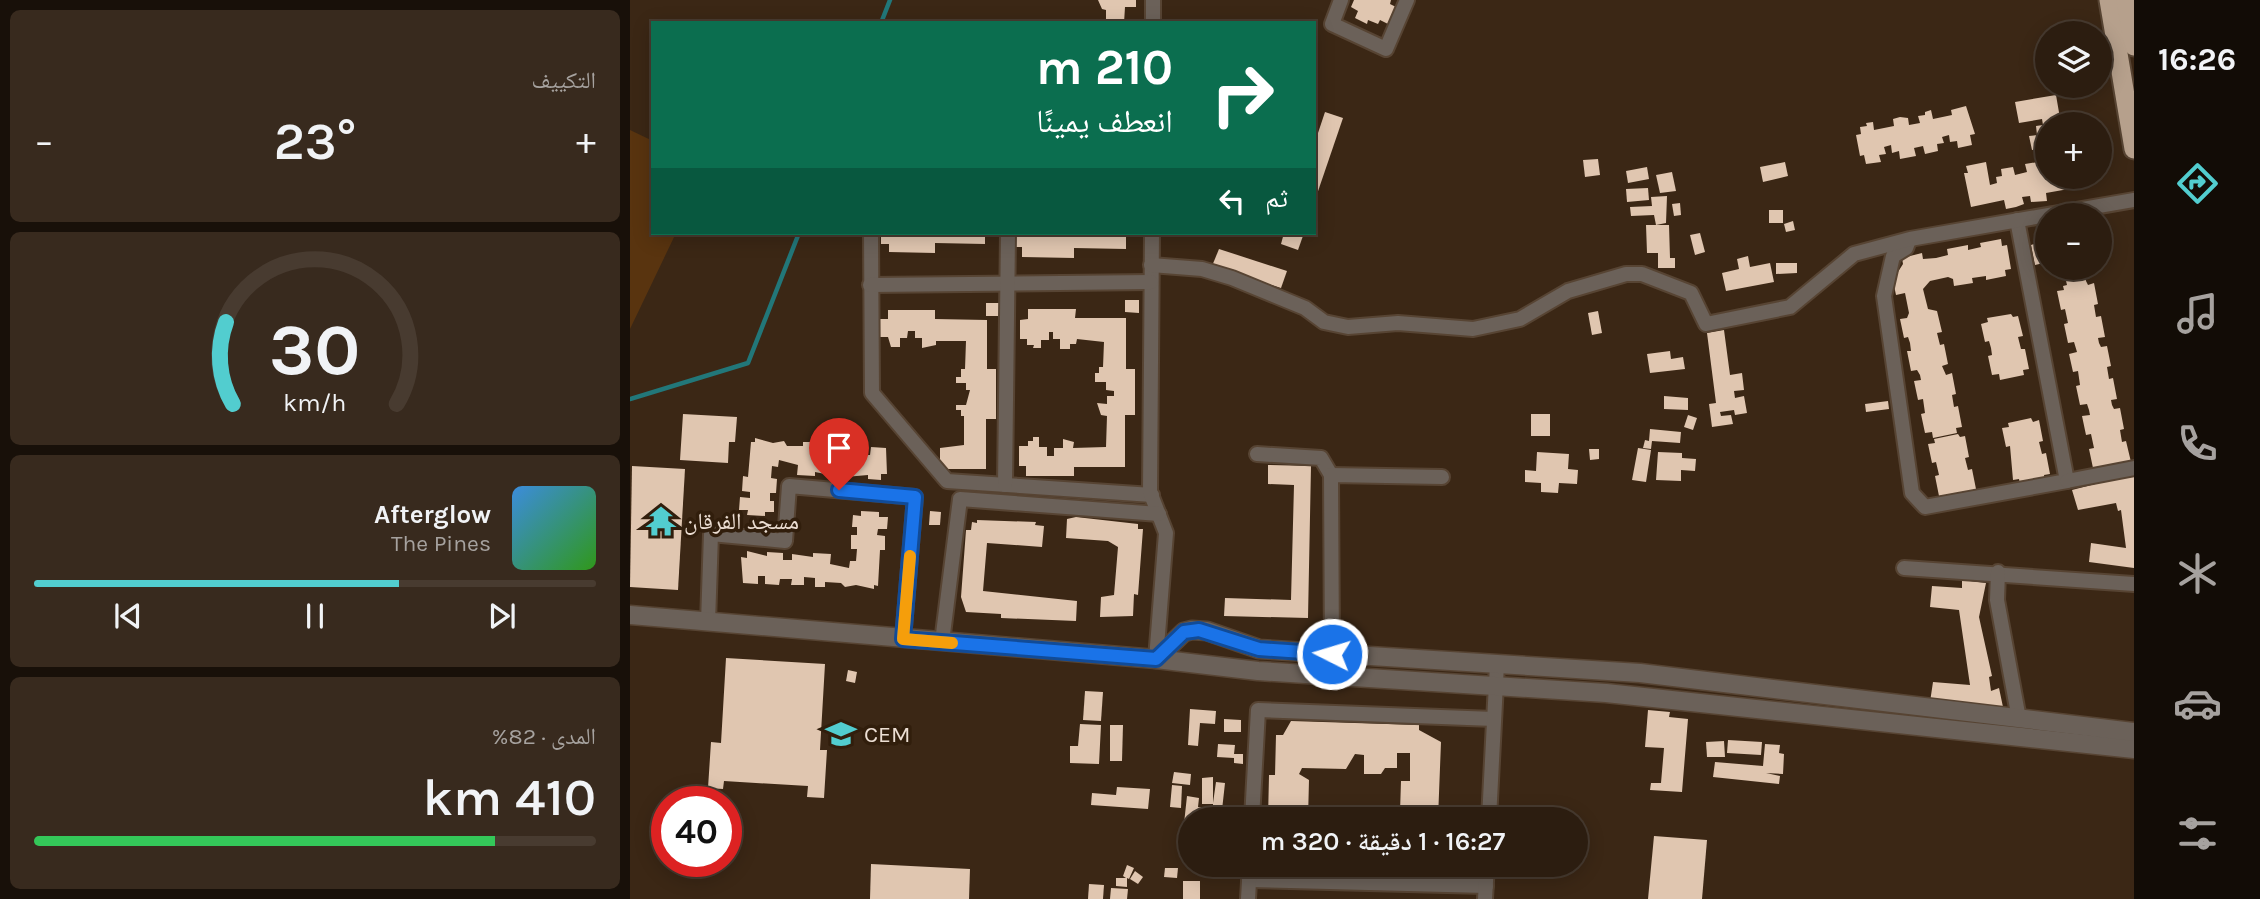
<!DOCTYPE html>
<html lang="ar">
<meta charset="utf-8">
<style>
body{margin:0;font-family:Karla,"Noto Naskh Arabic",sans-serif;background:#382a1e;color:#f1f3f6;direction:rtl;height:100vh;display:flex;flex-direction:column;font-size:26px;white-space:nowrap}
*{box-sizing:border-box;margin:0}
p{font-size:23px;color:#a6a29f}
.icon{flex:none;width:38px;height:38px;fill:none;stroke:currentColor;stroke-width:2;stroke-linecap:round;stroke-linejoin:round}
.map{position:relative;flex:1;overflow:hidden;direction:ltr}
.details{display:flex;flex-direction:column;gap:10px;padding:10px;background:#181009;width:630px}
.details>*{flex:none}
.hud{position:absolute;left:21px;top:21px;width:665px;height:214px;border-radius:0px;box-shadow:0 4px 18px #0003,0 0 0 2px #483b30;direction:rtl;background:#0b6e4f;color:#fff;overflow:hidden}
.controls{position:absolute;left:1405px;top:21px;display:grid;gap:14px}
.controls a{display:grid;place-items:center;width:77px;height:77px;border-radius:50%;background:#2c1d10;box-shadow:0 4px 18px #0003,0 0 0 2px #483b30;font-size:35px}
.speed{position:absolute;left:21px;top:786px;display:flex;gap:14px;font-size:35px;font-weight:700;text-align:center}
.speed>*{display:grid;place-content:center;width:91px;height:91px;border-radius:50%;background:#2c1d10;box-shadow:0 4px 18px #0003,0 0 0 2px #483b30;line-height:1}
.speed .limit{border:10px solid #d22;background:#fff;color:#111}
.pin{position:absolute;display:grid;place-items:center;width:60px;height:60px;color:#fff;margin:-72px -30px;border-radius:50% 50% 50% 0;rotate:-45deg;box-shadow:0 0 7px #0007}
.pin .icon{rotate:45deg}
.me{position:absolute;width:77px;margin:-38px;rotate:275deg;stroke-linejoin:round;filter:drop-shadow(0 0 5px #0008)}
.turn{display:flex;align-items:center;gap:24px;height:147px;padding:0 28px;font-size:32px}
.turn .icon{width:91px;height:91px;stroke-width:2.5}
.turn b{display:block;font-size:49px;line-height:60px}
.then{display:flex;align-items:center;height:66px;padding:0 28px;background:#0003;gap:14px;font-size:26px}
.big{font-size:52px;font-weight:600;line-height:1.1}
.details .tile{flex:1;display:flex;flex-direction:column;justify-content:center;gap:10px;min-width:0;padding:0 24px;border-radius:10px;background:#382a1e}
.details .dial{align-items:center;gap:0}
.dial svg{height:182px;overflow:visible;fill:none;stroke:#483b30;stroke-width:7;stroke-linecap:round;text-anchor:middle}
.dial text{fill:#f1f3f6;stroke:none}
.song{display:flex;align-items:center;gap:21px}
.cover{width:84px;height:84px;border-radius:10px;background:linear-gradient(135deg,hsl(210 70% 55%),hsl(110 70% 35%))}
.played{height:7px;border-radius:4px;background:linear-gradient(90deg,#52cdcf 65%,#483b30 65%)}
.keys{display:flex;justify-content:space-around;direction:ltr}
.heat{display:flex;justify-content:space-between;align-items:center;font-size:38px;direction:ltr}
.charge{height:10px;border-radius:5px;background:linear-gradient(90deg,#34c759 82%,#483b30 0)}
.trip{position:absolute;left:548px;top:807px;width:410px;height:70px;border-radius:35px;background:#2c1d10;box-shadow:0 4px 18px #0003,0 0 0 2px #483b30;font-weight:600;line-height:70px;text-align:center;direction:rtl}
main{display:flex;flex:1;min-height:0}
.dock{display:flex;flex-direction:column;width:126px;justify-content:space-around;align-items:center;background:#120c06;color:#a6a29f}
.dock .icon{width:49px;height:49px}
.dock .active{color:#52cdcf}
.dock b{font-size:32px;color:#f1f3f6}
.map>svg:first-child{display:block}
.green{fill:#59340f}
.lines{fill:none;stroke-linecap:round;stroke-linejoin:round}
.stream{stroke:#227779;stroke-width:4.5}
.building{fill:#e0c6b0}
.minor-casing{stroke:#574433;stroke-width:18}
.tertiary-casing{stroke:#574433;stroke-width:21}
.trunk-casing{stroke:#574433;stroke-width:23}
.minor{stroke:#6b6159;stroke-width:14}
.tertiary{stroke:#6b6159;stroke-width:18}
.trunk{stroke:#b6a08c;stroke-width:19}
.route-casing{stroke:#114b97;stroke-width:18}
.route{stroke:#1a73e8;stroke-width:12}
.slow{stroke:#f59e0b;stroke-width:12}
.labels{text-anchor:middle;stroke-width:7;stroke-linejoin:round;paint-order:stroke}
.poi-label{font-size:23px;fill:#ecded3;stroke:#311e0c;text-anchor:start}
</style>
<main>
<nav class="dock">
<b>16:26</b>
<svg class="icon active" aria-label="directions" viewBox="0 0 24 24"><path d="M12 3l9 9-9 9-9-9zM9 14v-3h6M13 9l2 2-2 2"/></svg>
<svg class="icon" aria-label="music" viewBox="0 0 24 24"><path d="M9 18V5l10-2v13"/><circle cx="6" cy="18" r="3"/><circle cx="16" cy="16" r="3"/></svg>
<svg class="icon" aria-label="phone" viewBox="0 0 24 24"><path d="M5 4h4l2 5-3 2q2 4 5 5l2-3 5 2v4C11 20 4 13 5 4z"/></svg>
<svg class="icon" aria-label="climate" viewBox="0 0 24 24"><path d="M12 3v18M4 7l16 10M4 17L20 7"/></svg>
<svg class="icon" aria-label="car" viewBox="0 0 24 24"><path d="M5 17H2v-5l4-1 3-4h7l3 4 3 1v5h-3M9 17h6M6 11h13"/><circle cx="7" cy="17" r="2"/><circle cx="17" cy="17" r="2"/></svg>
<svg class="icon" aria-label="filters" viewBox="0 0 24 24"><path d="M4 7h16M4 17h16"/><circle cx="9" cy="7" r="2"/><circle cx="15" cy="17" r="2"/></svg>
</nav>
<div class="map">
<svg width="1504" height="899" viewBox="0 0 1504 899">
<rect width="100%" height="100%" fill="#3b2715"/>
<polygon class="green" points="0,130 23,141 23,233 46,233 0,329"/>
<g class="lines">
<g class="stream">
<polyline points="251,23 260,0"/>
<polyline points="0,399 118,363 169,233"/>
</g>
</g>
<g class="building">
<polygon points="468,0 506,0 506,7 495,7 494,23 476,23 476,10 472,9"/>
<polygon points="724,0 761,0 760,4 768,8 760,25 750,20 748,24 738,20 737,24 725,18 728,11 721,7"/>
<polygon points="1426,95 1431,124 1418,124 1418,152 1414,152 1413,148 1402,150 1399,136 1407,135 1406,126 1413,125 1412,119 1389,123 1385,102"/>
<polygon points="1336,106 1345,134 1340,135 1342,145 1328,148 1327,141 1320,142 1319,135 1312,137 1314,143 1307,144 1308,151 1295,154 1293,146 1284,148 1286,156 1270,159 1269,151 1262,153 1261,145 1254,147 1256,154 1249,155 1251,162 1236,164 1234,155 1230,156 1226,135 1231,134 1230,127 1237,126 1236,123 1243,122 1244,130 1264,126 1263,119 1270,117 1278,118 1279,125 1290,123 1288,116 1295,115 1295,112 1301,110 1303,119 1322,115 1321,110"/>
<polygon points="695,112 713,118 685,200 684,145"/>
<polygon points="968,159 970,175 955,177 953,160"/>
<polygon points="1155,162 1158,176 1133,182 1130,167"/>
<polygon points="1356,162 1360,185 1367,183 1366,177 1372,176 1371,169 1383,167 1385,175 1397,172 1395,164 1408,162 1409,169 1415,168 1418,177 1448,177 1450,187 1416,193 1417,201 1401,202 1400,196 1392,197 1394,204 1386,207 1376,209 1374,200 1341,207 1334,173 1338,173 1336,166"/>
<polygon points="1017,167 1019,179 998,183 996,171"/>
<polygon points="1042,172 1046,191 1030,193 1026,175"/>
<polygon points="1018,188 1019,200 997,202 996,189"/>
<polygon points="1037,196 1036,223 1026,225 1024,215 1001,216 1000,207 1022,206 1021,197"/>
<polygon points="1050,203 1051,215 1044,216 1042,204"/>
<rect x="1139" y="210" width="14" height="13"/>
<polygon points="1163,221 1165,230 1156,232 1154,224"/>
<polygon points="1016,225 1039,225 1040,258 1045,258 1045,268 1028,268 1028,253 1017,253"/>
<polygon points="251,233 355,233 355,244 305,243 305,253 259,252 259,244 251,244"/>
<polygon points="384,233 414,233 414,237 423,237 423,233 496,233 496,249 444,248 444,258 392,257 392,247 384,247"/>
<polygon points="654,233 674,233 668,250 651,244"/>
<polygon points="1070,233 1075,252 1065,255 1060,235"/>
<polygon points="1371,239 1372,246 1377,245 1381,269 1375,270 1376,276 1356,280 1356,276 1342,278 1343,283 1324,286 1323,279 1318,277 1300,281 1293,289 1298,309 1307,311 1312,332 1307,333 1310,345 1314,344 1318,364 1312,366 1316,375 1322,373 1326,394 1322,395 1324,407 1328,406 1332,427 1326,428 1327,433 1303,438 1302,432 1295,433 1291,414 1295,413 1293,399 1288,400 1284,381 1291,380 1290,375 1287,370 1281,371 1277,351 1281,351 1280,343 1278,337 1274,338 1270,319 1277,318 1279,313 1275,293 1266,295 1262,276 1266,275 1273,264 1272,258 1292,253 1293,259 1306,258 1318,255 1317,249 1338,245 1338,250 1351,247 1350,243"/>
<polygon points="1418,239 1418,262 1405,265 1401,245"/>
<polygon points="589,249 657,271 651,288 582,266"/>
<polygon points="1118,256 1120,267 1140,263 1144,282 1096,291 1092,273 1109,269 1107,259"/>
<polygon points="1146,263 1167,263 1167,273 1146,274"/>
<polygon points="1433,268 1453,268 1456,281 1458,285 1464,283 1468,304 1464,305 1466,317 1471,316 1475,337 1468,338 1469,343 1471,347 1477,346 1481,366 1477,367 1479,379 1483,378 1487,399 1481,400 1482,405 1484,409 1490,408 1494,429 1490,430 1492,442 1496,441 1501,462 1471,473 1470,467 1463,468 1459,449 1464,448 1461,434 1456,435 1452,416 1460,415 1459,410 1457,404 1450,405 1446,386 1450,385 1448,371 1443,372 1439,354 1447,352 1444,342 1438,343 1434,324 1438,323 1435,309 1431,310 1427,291 1434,290 1433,286 1437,285"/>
<polygon points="495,300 509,300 509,313 495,312"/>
<rect x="356" y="303" width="13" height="13"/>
<polygon points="398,309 446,309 445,318 496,318 496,369 505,369 505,415 495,415 495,467 444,467 444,476 396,476 396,466 389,466 389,446 398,446 398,441 403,441 403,437 409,437 409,447 417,447 417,456 424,456 424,448 433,448 433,439 444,442 443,448 476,447 477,416 471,415 467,403 477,404 477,396 484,396 484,391 476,390 476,382 465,382 465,373 469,373 469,367 473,367 474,342 447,339 446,344 440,344 440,349 430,349 430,339 423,339 423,332 419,332 419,340 411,340 411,348 403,348 404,345 397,345 397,339 390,339 390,320 398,319"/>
<polygon points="258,310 305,310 305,319 357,320 357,369 366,369 366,419 356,419 356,469 310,469 310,448 334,445 334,416 331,416 331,410 326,410 326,405 336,405 340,390 336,390 336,383 326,383 326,377 331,377 331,369 335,369 336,341 306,341 306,345 292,348 292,338 285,338 285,331 278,331 277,338 270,338 270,347 261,347 258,337 250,337 250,319 258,319"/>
<polygon points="968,311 972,333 962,335 958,313"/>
<polygon points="1381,314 1383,317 1388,316 1393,336 1388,337 1391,349 1395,349 1399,369 1393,370 1394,375 1370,380 1369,374 1362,375 1358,356 1362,355 1361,348 1359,341 1355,342 1351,324 1358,322 1357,318"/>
<polygon points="1094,330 1100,375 1112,373 1114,390 1104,391 1105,398 1114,396 1117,413 1105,415 1104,410 1090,412 1091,416 1101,415 1103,424 1082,427 1079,404 1086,403 1077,333"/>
<polygon points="1040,351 1041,359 1053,357 1055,369 1020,373 1017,354"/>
<polygon points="1034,396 1058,398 1058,410 1034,409"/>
<polygon points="1258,401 1259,409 1236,412 1235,404"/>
<polygon points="53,414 107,417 105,442 99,442 98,463 50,460"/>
<rect x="901" y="414" width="19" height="22"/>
<polygon points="1058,415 1067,418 1063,430 1054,427"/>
<polygon points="1401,418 1403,422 1409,420 1413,441 1409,442 1412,454 1416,453 1420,474 1414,475 1415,480 1390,485 1389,479 1383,480 1380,446 1376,447 1372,428 1379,427 1378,423"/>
<polygon points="1020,429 1051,432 1050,443 1022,441 1021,449 1013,448 1015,440 1019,441"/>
<polygon points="1328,434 1330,437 1335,436 1339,457 1335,458 1338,470 1342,469 1346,489 1340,491 1341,496 1317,501 1315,495 1309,496 1305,476 1309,475 1306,462 1302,463 1298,444 1305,443 1304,439"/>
<polygon points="125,438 143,443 154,441 157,446 173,446 173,442 184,442 183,452 195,452 195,444 207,445 207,451 219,451 219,445 234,446 233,455 240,455 241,447 256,448 257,474 251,474 251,480 238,479 238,475 215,477 215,470 206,470 205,476 185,472 185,476 167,475 168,465 149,460 148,467 142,466 141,478 147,479 146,493 140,493 140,501 144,501 144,512 135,512 135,516 117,515 118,510 109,510 110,497 120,498 120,492 112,491 113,476 118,477 121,442 125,442"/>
<polygon points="1008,448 1021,450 1016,482 1002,480"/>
<polygon points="959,449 969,449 969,459 960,460"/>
<polygon points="907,452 939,454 938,469 948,470 947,484 929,483 928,493 911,492 911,483 895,482 895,470 906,471"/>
<polygon points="1028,452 1052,453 1052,458 1066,459 1065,471 1051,470 1051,481 1026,480"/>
<polygon points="638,465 681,466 678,618 594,616 595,598 661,600 664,485 638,484"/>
<polygon points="2,466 55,469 48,590 0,587"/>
<polygon points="1504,474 1504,568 1459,562 1461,543 1496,548 1491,510 1488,511 1486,503 1448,510 1442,490"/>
<polygon points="231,511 249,512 249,517 258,517 257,529 248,529 247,535 255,536 255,550 250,550 248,586 244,585 244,589 226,585 215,587 211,583 195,582 195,587 185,587 185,578 174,577 174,585 161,585 162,579 150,579 149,585 135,584 135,576 128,576 128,584 113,583 111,557 117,558 117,551 137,556 137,552 153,553 153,560 162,560 162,554 183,557 183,553 201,554 200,564 219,568 220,561 226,561 227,549 221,549 221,535 227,535 227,527 222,527 223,515 231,516"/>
<polygon points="300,511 311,512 310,525 299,525"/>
<polygon points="446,517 508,524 508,529 513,529 508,595 504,594 503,616 470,617 471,597 484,595 488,547 478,541 436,538 437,519"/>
<polygon points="347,520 406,522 405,525 414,526 412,547 357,543 353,591 447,601 446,621 371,618 371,614 336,612 331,597 336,530 341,530 342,522 347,523"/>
<polygon points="1332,580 1356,583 1349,617 1362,676 1359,677 1361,691 1369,688 1373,707 1353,711 1300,702 1303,682 1340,685 1329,610 1300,607 1302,586 1332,588"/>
<polygon points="96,658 195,664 190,750 197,750 194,798 177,797 178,786 94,781 93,789 78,788 81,742 91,743"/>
<polygon points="218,670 227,672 225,683 216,681"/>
<polygon points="455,691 473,692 471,721 453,720"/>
<polygon points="560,709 586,711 585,724 570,723 568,746 558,745"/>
<polygon points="1018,710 1040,712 1039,717 1058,719 1052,792 1020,790 1021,783 1031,783 1034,748 1015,747"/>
<polygon points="594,719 611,720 611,732 594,732"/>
<polygon points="661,721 789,725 789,730 811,742 808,819 772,819 776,813 770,812 771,781 780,781 780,753 767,753 767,768 755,768 751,774 734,774 734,755 725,754 716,769 672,768 669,774 679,780 678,819 638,819 639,775 645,775 646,735 653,735"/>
<polygon points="450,724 471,725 469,764 440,763 440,746 448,746"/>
<polygon points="480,725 493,725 492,761 480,761"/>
<polygon points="1098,740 1132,742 1131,755 1097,753"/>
<polygon points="1094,741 1095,757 1077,757 1076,742"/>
<polygon points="588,744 605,745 604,754 613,754 613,764 604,763 604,758 587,757"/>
<polygon points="1135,744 1150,745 1149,753 1154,754 1153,774 1136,773 1150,776 1149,784 1083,777 1085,762 1133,766"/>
<polygon points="544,772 561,774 560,785 542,783"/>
<polygon points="583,777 583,803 586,782 595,783 591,819 560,819 560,843 552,842 557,796 569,798 568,807 583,809 583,804 572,804 572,778"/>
<polygon points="542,785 552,786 551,808 540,807"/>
<polygon points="487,787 520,789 518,809 461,805 462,793 486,795"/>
<polygon points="606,807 614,808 613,819 605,818"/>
<polygon points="1024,836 1077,840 1072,899 1018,899"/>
<polygon points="241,864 340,869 339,899 240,899"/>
<polygon points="497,865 504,868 499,879 497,878 497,887 486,886 486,878 496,878 493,876"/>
<polygon points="535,868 548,868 547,878 534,877"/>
<polygon points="505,871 513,877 508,884 500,879"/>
<rect x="553" y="881" width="17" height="18"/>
<polygon points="459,884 474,885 473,899 458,899"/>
<polygon points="481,888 498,889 497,899 480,899"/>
</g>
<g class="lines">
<g class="minor-casing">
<g id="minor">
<polyline points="711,0 702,24 756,49 777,0"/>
<polyline points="523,23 523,0"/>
<polyline points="241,233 242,393 317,481 522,495"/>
<polyline points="522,233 520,492 536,533 526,659"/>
<polyline points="1279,240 1276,248 1263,256 1254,296 1282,493 1295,507 1437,481 1387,220"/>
<polyline points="521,265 572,269 602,278 675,308 694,322 718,327 768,323 843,329 890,319 938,291 996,274 1012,274 1061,293 1076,324 1160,307 1224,254 1280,239 1504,200"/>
<polyline points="240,285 521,282"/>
<polyline points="627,454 691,458 701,475"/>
<polyline points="1437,481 1504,468"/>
<polyline points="375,485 378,233"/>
<polyline points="1274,568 1504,584"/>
<polyline points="1368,572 1367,600 1389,719"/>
<polyline points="78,622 81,534 155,541 159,486 285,497 273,639"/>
<polyline points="312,642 330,499 529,514"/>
<polyline points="702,655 701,475 812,477"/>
<polyline points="622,819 628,710 864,719"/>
<polyline points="859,819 867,664"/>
<polyline points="619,880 856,886"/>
<polyline points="618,899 620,864"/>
<polyline points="855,899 857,864"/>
</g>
</g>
<g class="tertiary-casing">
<g id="tertiary">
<polyline points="0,615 526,659 628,671 976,693 1504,749"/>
<polyline points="526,659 554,632 562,630 577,631 629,649 1010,673 1504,732"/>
</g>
</g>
<g class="trunk-casing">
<g id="trunk">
<polyline points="1479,0 1504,149"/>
<polyline points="1496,0 1504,46"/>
</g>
</g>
<use href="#minor" class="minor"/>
<use href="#tertiary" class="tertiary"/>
<use href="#trunk" class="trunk"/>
</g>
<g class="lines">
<g class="route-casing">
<polyline id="route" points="209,490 285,497 273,639 526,659 554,632 569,630 629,649 702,654"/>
</g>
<use href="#route" class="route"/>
<polyline class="slow" points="280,556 273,639 322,643"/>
</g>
<defs>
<g id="temple-bare" transform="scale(2.415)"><path d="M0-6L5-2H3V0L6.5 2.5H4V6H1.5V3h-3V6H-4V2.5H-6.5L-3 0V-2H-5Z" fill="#52cdcf" stroke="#311e0c" stroke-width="2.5" paint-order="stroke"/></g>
<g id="school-bare" transform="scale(2.415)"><path d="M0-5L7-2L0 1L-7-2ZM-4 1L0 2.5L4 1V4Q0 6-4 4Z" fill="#52cdcf" stroke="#311e0c" stroke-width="2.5" paint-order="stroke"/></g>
</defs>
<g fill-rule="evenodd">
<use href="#temple-bare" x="31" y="521"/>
<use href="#school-bare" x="211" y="734"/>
</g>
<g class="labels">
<g class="poi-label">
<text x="54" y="529">مسجد الفرقان</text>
<text x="234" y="742">CEM</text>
</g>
</g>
</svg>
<div class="controls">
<a><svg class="icon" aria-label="layers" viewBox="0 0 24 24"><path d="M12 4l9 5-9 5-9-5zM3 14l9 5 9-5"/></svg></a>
<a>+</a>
<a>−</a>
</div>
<div class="speed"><div class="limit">40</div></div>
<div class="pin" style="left:209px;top:490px;background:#d93025"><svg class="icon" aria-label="arrive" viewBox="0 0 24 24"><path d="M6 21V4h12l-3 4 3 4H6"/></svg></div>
<svg class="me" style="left:702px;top:654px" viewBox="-20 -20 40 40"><circle r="17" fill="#1a73e8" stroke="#fff" stroke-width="3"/><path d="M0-11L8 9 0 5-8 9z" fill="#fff"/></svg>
<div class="trip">16:27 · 1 دقيقة · 320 m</div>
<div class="hud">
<div class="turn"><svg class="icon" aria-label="right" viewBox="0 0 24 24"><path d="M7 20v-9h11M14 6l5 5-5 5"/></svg><div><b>210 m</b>انعطف يمينًا</div></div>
<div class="then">ثم<svg class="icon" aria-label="left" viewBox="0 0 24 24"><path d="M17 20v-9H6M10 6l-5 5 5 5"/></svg></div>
</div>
</div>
<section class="details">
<div class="tile"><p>التكييف</p>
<div class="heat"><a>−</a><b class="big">23°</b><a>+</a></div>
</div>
<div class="tile dial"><svg viewBox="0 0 100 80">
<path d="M14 69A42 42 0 1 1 86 69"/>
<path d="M14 69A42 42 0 0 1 11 33" stroke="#52cdcf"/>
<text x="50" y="56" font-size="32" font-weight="700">30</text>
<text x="50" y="72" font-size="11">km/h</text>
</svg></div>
<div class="tile">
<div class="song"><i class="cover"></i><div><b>Afterglow</b><p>The Pines</p></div></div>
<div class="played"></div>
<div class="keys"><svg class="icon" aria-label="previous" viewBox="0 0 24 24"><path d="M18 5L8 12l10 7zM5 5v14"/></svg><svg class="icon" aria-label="pause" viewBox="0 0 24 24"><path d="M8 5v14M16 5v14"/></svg><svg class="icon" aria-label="next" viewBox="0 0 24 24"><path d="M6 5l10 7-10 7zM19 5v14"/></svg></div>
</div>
<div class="tile"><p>المدى · 82%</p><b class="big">410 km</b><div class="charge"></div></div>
</section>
</main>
